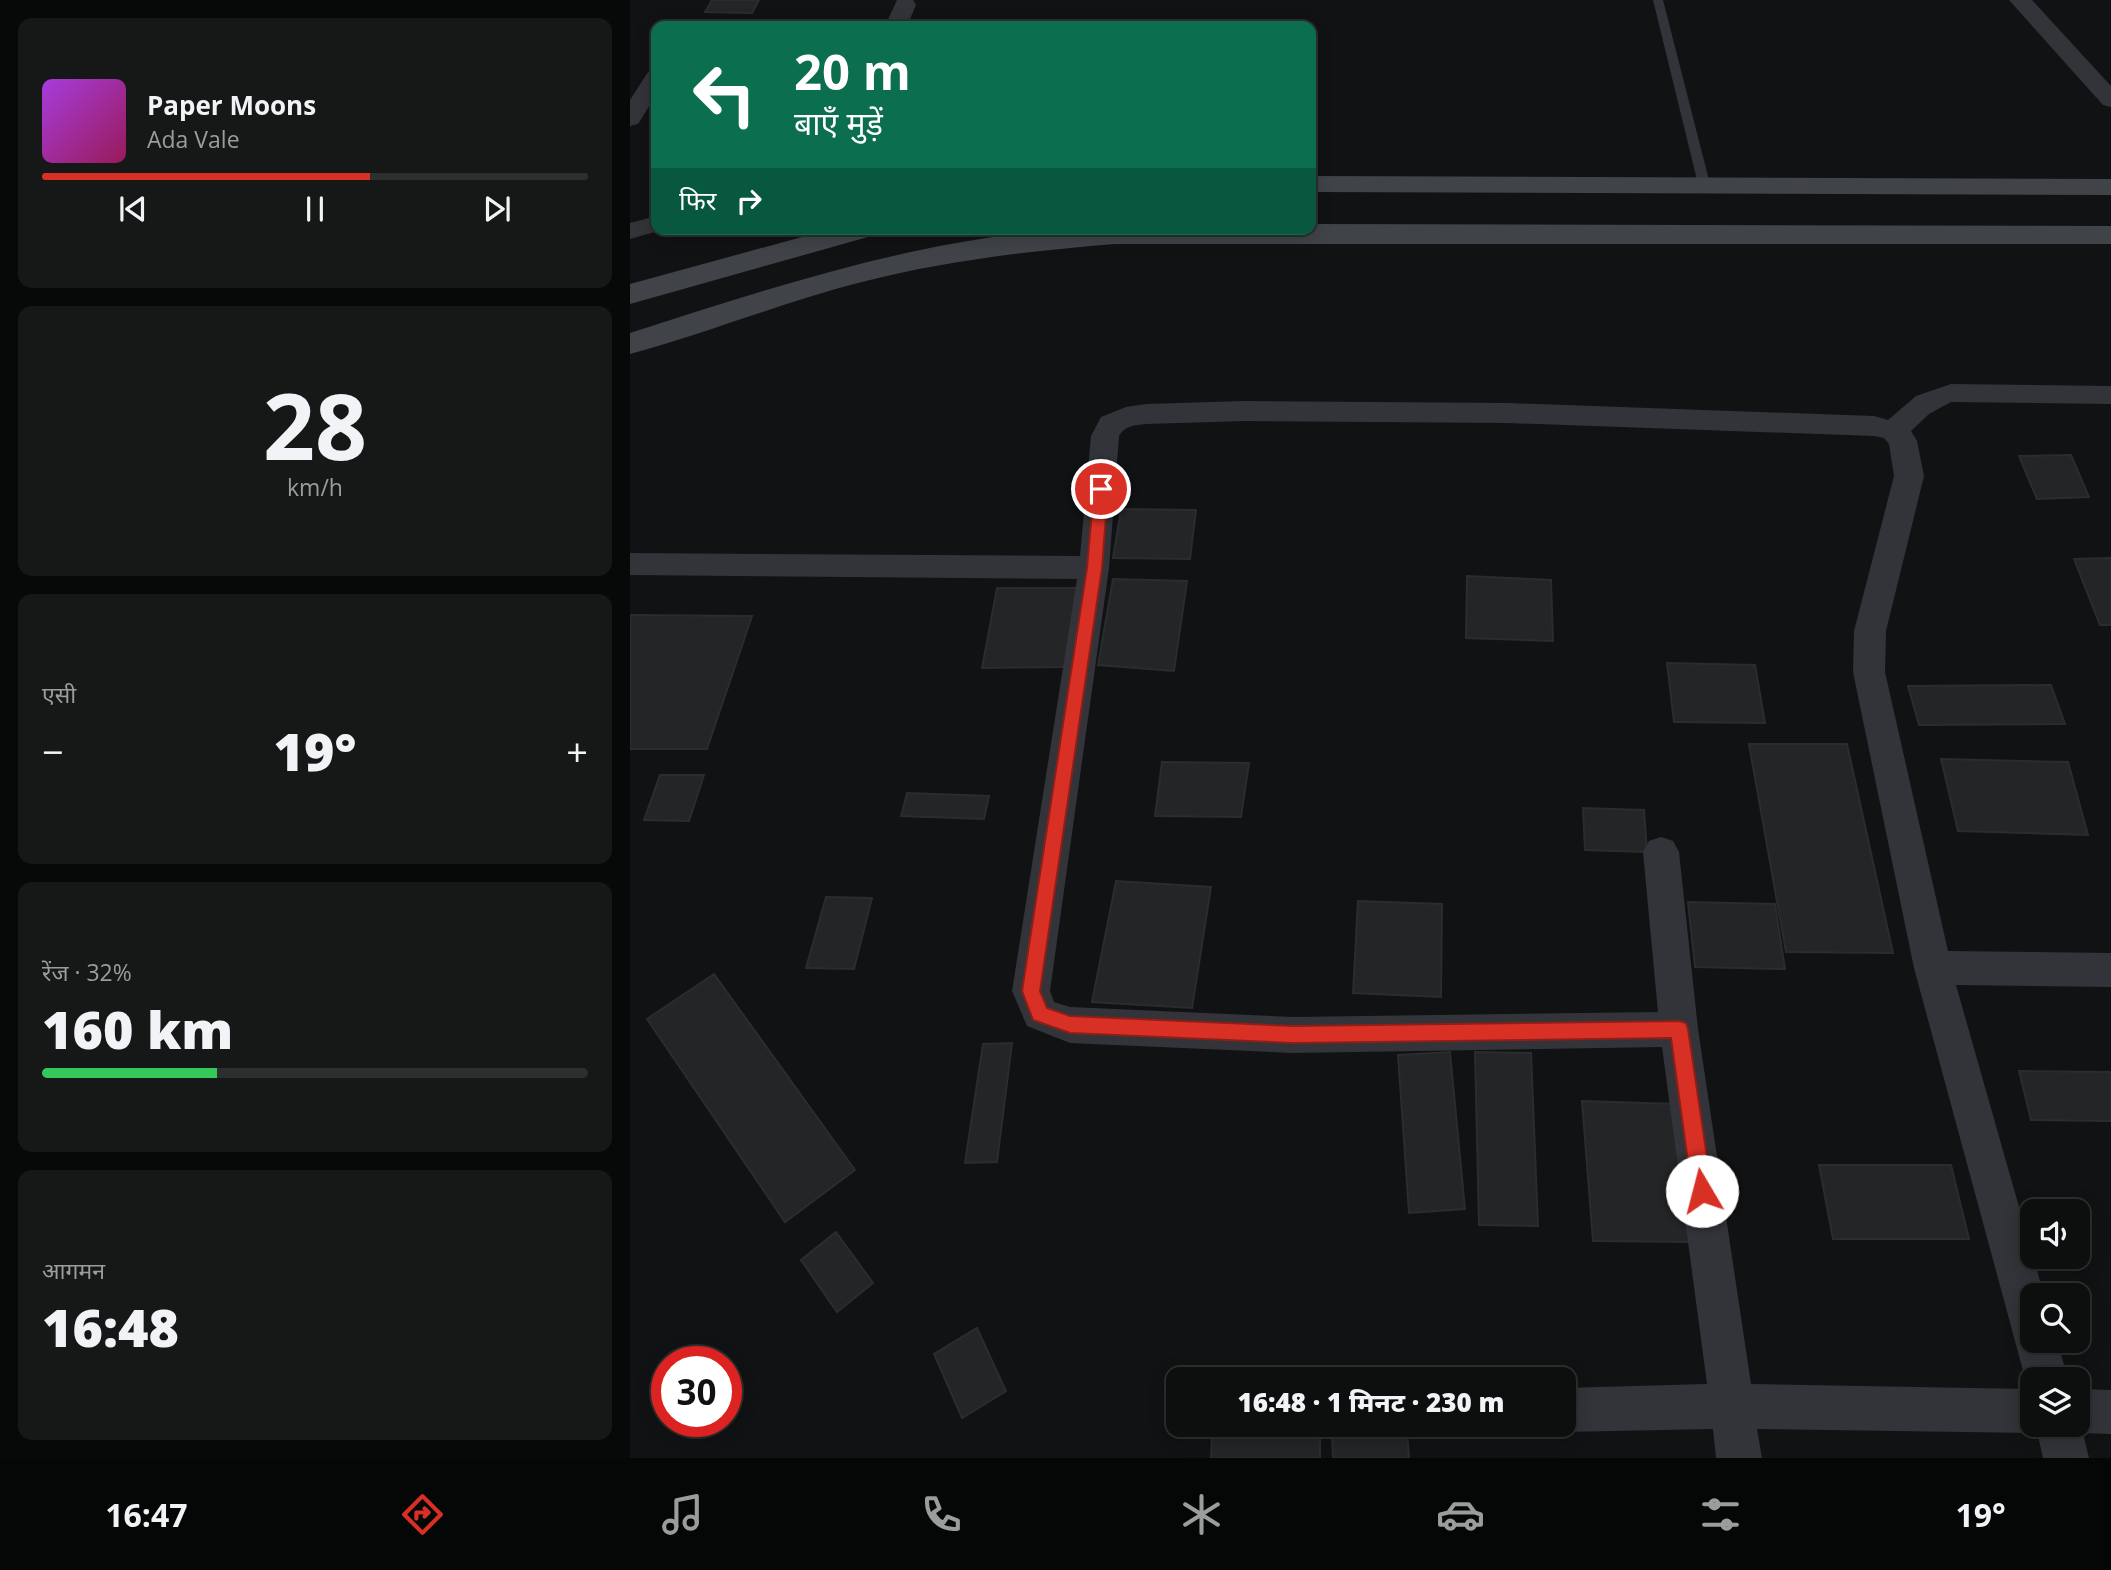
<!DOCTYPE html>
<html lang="hi">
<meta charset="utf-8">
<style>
body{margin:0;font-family:"Open Sans","Noto Sans Devanagari",sans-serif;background:#161717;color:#f1f3f6;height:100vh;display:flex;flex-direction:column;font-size:26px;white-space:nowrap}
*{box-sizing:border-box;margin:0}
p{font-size:23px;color:#9a9c9e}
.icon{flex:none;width:38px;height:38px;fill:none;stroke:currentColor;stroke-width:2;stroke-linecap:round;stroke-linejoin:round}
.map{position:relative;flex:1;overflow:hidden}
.drawer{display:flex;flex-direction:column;gap:18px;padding:18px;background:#070808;width:630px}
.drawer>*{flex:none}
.hud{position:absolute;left:21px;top:21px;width:665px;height:214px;border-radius:14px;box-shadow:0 4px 18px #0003,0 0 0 2px #2d2e2e;background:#0b6e4f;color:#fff;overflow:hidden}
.buttons{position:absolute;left:1390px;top:1199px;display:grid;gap:14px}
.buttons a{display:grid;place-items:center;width:70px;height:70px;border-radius:14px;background:#0d0e0e;box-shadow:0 4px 18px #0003,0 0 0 2px #2d2e2e;font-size:35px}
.speed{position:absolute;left:21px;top:1346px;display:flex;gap:14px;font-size:35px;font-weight:700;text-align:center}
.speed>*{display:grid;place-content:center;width:91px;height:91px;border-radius:50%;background:#0d0e0e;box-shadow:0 4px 18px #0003,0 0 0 2px #2d2e2e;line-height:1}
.speed .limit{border:10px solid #d22;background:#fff;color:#111}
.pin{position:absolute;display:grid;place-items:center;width:60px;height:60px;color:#fff;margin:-30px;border:4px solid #fff;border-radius:50%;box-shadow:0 2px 7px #0007}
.me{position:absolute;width:77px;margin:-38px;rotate:352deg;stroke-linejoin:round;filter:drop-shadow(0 0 5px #0008)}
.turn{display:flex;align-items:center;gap:24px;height:147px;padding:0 28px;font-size:32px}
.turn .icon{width:91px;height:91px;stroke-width:2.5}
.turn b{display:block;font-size:49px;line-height:60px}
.then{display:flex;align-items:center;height:66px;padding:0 28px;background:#0003;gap:14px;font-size:26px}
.big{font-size:52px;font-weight:800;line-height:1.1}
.drawer .widget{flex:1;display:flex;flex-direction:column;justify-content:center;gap:10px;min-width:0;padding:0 24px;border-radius:14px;background:#161717}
.drawer .dial{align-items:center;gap:0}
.dial b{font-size:91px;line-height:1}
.song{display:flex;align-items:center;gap:21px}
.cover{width:84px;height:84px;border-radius:10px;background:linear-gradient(135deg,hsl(280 70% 55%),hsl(330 70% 35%))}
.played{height:7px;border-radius:4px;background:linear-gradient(90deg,#d93025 60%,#2d2e2e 60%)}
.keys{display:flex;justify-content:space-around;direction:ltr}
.heat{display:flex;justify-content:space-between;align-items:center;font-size:38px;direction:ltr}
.charge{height:10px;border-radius:5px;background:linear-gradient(90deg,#34c759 32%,#2d2e2e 0)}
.trip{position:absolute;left:536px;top:1367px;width:410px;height:70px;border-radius:14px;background:#0d0e0e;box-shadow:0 4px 18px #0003,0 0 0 2px #2d2e2e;font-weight:800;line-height:70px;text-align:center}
.tab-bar{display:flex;height:112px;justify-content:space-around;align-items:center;background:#050606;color:#9a9c9e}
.tab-bar .icon{width:49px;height:49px}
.tab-bar .selected{color:#d93025}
.tab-bar b{font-size:32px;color:#f1f3f6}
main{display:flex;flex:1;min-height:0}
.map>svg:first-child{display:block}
.building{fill:#242527;stroke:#2b2c2f;stroke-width:2}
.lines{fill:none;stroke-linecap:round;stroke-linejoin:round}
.lane{fill:#323439;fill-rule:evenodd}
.street{fill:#323439;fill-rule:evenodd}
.secondary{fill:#404449;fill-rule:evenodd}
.route{fill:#d93025;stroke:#8d1f18;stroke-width:2}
</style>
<main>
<section class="drawer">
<div class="widget">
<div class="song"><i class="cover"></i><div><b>Paper Moons</b><p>Ada Vale</p></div></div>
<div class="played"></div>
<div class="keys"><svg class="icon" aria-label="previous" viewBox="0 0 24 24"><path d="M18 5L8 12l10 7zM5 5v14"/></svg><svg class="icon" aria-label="pause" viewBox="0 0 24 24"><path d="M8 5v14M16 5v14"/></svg><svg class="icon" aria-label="next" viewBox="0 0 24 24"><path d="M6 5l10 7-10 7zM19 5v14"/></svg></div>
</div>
<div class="widget dial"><b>28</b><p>km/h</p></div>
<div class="widget"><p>एसी</p>
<div class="heat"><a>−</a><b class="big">19°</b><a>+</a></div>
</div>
<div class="widget"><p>रेंज · 32%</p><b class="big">160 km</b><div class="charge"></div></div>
<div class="widget"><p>आगमन</p><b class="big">16:48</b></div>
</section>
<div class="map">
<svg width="1481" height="1458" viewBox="0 0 1481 1458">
<rect width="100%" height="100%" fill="#111213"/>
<g class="building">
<polygon points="82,0 129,0 122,13 75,12"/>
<polygon points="1441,455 1459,497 1407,499 1389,456"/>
<polygon points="491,509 566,510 560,559 483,558"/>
<polygon points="1481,558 1481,625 1470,625 1444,559"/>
<polygon points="837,576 921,580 923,641 836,638"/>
<polygon points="483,579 557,581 544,671 468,665"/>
<polygon points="367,588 447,588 436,667 352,668"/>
<polygon points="0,615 122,616 77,749 0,749"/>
<polygon points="1037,663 1125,665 1135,723 1044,722"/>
<polygon points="1421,685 1435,724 1289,725 1278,686"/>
<polygon points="1119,744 1217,744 1263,953 1156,952"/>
<polygon points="1311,759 1438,762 1458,835 1328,831"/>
<polygon points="532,762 619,763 611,817 525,816"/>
<polygon points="30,775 74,775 59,821 14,820"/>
<polygon points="277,793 359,796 354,819 271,816"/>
<polygon points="953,808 1014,810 1017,852 955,850"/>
<polygon points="486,881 581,887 562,1008 462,1002"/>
<polygon points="196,897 242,898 224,969 176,968"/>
<polygon points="728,901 812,904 811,997 723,993"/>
<polygon points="1058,902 1145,904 1155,969 1065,967"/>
<polygon points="84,974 225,1170 155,1222 17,1019"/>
<polygon points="382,1043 367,1162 335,1163 353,1044"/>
<polygon points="820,1052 835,1209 779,1213 768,1055"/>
<polygon points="845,1052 901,1053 908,1226 849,1225"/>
<polygon points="1389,1071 1481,1072 1481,1121 1401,1120"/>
<polygon points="952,1101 1046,1104 1066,1242 963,1241"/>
<polygon points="1189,1165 1321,1165 1339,1239 1203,1239"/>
<polygon points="206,1232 243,1283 207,1312 171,1260"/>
<polygon points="347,1328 376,1391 332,1418 304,1354"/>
<polygon points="777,1431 779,1458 703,1458 702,1434"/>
<polygon points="690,1433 690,1458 581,1458 582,1435"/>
</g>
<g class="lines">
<polygon class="lane" points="1023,0 1033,0 1080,184 1078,186 1068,184"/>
<g class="street">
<polygon points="267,0 283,0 286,5 277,26 255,26"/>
<polygon points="1379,0 1402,0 1481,86 1481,107 1473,105"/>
<polygon points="26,70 26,95 8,124 0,126 0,100 18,72"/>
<polygon points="26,216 26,229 35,229 0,239 0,223"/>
<path d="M1321,384L1481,386V404L1321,402L1299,414L1281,431L1287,441L1294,476L1256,631L1255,672L1318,951L1481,953V987L1326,985L1414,1295H1402V1340H1427L1438,1379H1402V1424H1447V1389L1481,1390V1434L1453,1433L1459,1458H1413L1407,1431L1402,1433L1127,1429L1132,1458H1086L1083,1429L933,1432L917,1426L933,1424V1388L1077,1384L1032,1047L663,1053L440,1043L397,1026L382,991L447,579L0,575V553L450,556L461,436L471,417L496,407L516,404L615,401L877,403L1244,416L1258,420L1286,396ZM615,421L877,423L1244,436L1254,438L1259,444L1264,476L1224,631L1223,672L1284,968L1398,1389L1121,1384L1068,1029L1049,852L1043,841L1031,837L1019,841L1013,852L1028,1012L663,1017L440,1007L424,1002L420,991L479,568L489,436C494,426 505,425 516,424Z"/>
</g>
<g class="secondary">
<polygon points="681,176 1481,179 1481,195 681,192"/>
<path d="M681,224L1481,226V244H485C398,251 312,261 228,283C151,303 77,333 0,354V333C144,287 289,238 442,229C521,225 602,229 681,229Z"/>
<polygon points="201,229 249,229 245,235 0,304 0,284"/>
</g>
</g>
<polygon class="route" points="471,484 478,489 472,568 410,991 417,1008 440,1016 663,1026 1049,1021 1056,1023 1058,1029 1082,1191 1079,1198 1072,1201 1065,1198 1062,1191 1041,1038 663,1043 440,1033 403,1020 392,991 457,568 464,489"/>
</svg>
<div class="buttons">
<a><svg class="icon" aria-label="sound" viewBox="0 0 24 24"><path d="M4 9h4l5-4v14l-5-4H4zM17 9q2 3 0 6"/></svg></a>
<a><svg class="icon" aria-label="search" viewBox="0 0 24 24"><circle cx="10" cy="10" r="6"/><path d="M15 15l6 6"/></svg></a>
<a><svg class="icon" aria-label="layers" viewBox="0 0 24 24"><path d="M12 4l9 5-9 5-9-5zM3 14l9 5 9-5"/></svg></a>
</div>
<div class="speed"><div class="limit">30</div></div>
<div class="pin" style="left:471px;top:489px;background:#d93025"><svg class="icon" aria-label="arrive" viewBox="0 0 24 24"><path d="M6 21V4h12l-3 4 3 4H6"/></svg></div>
<svg class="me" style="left:1072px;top:1191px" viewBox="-20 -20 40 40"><circle r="19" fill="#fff"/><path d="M0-13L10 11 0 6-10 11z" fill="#d93025"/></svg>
<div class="trip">16:48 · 1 मिनट · 230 m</div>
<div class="hud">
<div class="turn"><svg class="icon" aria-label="left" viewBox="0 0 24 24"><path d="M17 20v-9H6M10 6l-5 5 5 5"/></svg><div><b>20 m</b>बाएँ मुड़ें</div></div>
<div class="then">फिर<svg class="icon" aria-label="right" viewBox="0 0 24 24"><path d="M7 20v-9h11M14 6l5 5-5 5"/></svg></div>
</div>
</div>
</main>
<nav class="tab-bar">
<b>16:47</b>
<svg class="icon selected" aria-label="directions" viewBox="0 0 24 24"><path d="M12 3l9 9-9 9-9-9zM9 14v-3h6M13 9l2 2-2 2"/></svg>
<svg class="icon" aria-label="music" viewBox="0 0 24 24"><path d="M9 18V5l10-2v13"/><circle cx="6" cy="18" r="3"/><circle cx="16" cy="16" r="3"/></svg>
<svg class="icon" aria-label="phone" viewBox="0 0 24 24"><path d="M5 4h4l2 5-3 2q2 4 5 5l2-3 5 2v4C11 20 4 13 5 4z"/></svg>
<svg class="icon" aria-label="climate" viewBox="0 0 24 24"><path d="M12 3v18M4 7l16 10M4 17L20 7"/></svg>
<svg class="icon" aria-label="car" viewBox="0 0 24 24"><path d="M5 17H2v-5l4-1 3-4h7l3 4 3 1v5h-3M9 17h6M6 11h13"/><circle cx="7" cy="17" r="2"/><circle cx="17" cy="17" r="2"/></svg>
<svg class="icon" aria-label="filters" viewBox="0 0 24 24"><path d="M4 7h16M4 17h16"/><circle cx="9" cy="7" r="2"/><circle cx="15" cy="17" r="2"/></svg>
<b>19°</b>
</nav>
